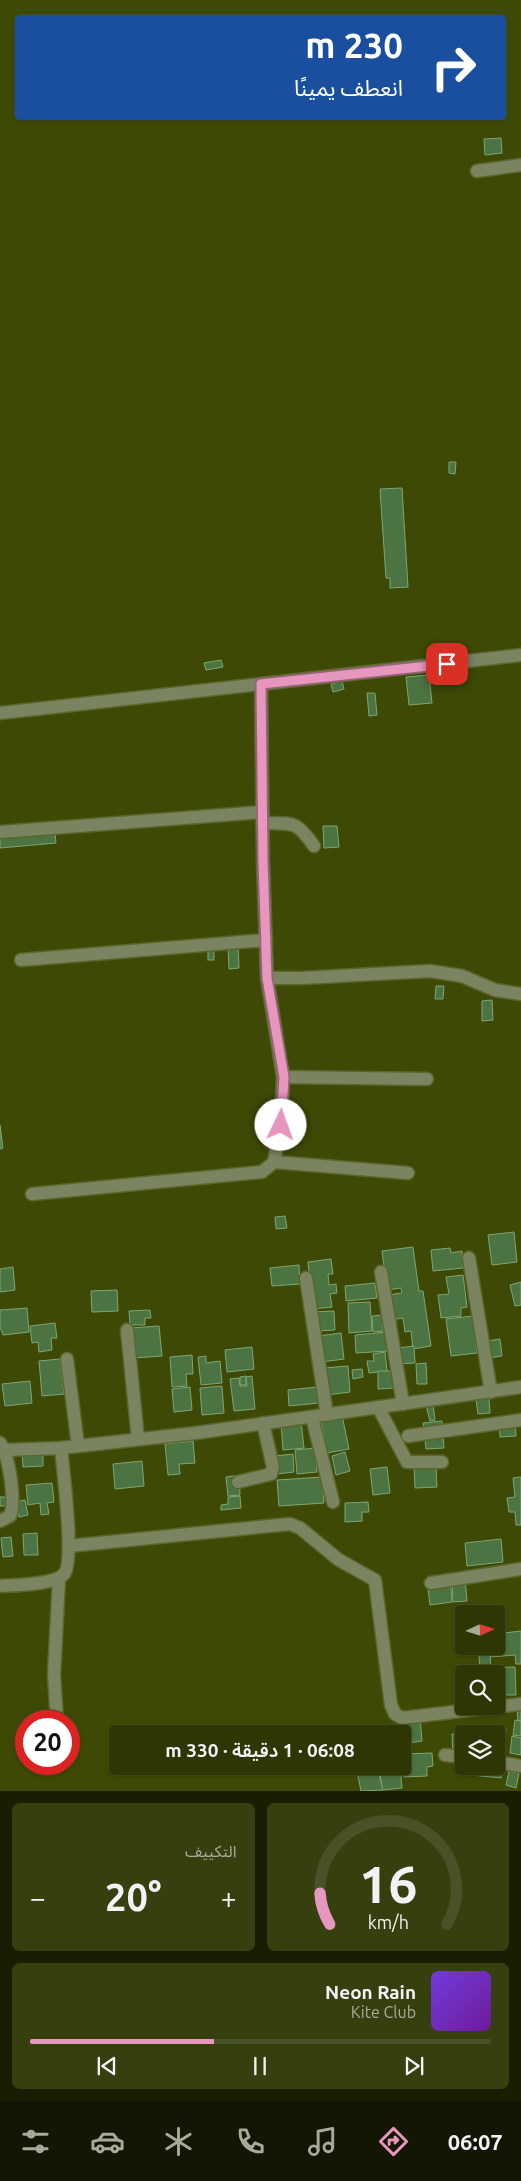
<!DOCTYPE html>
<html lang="ar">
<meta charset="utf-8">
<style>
body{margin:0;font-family:Ubuntu,"Noto Sans Arabic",sans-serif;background:#363f0e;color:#f1f3f6;direction:rtl;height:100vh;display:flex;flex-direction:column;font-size:19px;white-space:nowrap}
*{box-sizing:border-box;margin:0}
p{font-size:16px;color:#a7ac9a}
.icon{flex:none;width:28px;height:28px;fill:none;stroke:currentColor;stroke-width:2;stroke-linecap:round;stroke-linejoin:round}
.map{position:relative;height:1791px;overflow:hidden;direction:ltr}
.side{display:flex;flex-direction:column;gap:12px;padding:12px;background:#191e02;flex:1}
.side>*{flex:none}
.guide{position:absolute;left:15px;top:15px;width:491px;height:105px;border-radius:5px;box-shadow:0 1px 4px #0004,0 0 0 1px #495126;direction:rtl;background:#1a4fa0;color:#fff;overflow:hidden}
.needle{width:32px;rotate:86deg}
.controls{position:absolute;left:455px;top:1605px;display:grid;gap:10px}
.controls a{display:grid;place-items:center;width:50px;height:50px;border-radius:5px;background:#2e3704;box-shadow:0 1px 4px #0004,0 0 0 1px #495126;font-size:25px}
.speed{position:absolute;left:15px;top:1710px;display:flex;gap:10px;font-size:25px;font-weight:700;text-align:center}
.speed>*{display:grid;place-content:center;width:65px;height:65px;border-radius:50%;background:#2e3704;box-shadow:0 1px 4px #0004,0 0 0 1px #495126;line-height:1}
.speed .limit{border:8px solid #d22;background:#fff;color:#111}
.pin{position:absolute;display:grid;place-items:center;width:42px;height:42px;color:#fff;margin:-21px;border-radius:10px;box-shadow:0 2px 8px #0006}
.me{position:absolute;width:55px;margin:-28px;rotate:3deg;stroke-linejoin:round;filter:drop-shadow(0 0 4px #0008)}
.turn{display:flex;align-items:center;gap:18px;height:105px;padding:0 20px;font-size:22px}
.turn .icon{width:65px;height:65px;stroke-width:2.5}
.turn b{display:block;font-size:35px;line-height:42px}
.big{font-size:38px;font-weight:600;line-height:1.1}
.side .card{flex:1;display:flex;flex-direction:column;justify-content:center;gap:8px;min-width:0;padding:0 18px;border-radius:8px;background:#363f0e}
.side .dial{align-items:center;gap:0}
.dial svg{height:130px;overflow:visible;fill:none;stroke:#495126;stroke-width:7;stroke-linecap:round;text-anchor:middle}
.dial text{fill:#f1f3f6;stroke:none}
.song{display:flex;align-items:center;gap:15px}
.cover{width:60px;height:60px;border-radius:8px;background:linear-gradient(135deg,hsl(260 70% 55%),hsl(280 70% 35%))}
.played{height:5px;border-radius:2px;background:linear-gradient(90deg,#e797bd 40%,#495126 40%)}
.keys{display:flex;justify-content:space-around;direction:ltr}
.heat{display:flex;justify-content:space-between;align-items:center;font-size:28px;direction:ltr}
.side .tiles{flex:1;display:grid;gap:12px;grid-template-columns:1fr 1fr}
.card:last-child{grid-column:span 2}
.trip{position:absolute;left:109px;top:1725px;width:302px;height:50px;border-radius:5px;background:#2e3704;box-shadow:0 1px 4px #0004,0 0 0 1px #495126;font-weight:600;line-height:50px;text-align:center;direction:rtl}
.dock{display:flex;height:80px;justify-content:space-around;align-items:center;background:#121602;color:#a7ac9a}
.dock .icon{width:35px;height:35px}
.dock .on{color:#e797bd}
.dock b{font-size:22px;color:#f1f3f6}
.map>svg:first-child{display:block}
.building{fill:#4c7342;stroke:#7ea774}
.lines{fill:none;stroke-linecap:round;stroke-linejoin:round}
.minor-casing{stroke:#5c662a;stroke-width:15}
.minor{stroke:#7b8461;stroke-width:12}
.route-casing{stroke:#96627b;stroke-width:12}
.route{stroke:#e797bd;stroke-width:9}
</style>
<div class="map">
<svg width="521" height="1791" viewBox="0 0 521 1791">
<rect width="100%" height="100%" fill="#3e4906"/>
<g class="building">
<polygon points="501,138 502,153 485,155 484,139"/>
<polygon points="449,462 456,462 455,474 449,473"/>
<polygon points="402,488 408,587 390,588 390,578 386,578 380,489"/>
<polygon points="221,660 223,667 206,670 204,663"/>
<polygon points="429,675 432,703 409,705 406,677"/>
<polygon points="342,681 344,689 333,692 331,684"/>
<polygon points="367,693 375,693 377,715 369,716"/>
<polygon points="54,822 56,843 0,848 0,827"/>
<polygon points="323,826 337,826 339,847 324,848"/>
<polygon points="238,946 239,968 229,969 228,947"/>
<rect x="208" y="947" width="6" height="13"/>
<polygon points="436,986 444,986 443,999 435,999"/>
<polygon points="492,1000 493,1020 482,1021 482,1001"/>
<polygon points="0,1125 3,1148 0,1149"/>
<polygon points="285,1216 287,1228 276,1229 275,1217"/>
<polygon points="514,1232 517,1262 492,1265 488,1235"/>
<polygon points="413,1247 419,1291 423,1291 431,1346 413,1349 411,1331 405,1332 403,1318 396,1319 397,1324 392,1324 388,1295 402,1293 401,1288 387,1290 382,1251"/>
<polygon points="450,1248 451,1253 462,1251 463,1268 433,1271 431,1250"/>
<polygon points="331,1259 333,1274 328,1274 329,1285 336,1284 337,1293 330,1294 332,1307 313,1309 308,1262"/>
<polygon points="299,1265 300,1284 272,1286 270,1268"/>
<polygon points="13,1267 15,1290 0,1292 0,1269"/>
<polygon points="463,1275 467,1307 461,1308 461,1316 441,1318 438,1295 449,1294 446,1277"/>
<polygon points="521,1282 521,1305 515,1306 510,1285"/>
<polygon points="375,1283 377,1298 346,1301 345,1286"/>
<polygon points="117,1290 118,1311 92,1312 91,1291"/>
<polygon points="370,1302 372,1331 349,1333 348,1303"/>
<polygon points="27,1308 29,1332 3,1335 0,1327 0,1310"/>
<polygon points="150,1310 151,1318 145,1318 145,1325 130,1325 129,1311"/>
<polygon points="334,1311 335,1330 315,1331 314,1312"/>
<polygon points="382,1315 383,1331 373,1332 372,1316"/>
<polygon points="473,1316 477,1353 451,1356 446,1319"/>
<polygon points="55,1323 57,1338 51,1338 52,1350 39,1352 38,1342 32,1343 30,1326"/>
<polygon points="159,1326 162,1356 134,1358 131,1328"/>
<polygon points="387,1332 389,1351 356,1353 355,1335"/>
<polygon points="341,1333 344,1359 321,1362 318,1336"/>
<polygon points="500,1339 502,1356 489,1358 487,1341"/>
<polygon points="414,1346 415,1363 399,1364 398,1348"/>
<polygon points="252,1347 254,1369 227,1372 225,1350"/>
<polygon points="385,1352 387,1371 369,1373 367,1361 374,1361 373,1354"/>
<polygon points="192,1355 193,1374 186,1374 187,1386 172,1387 170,1357"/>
<polygon points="206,1356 206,1363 220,1361 222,1383 201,1385 198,1357"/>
<polygon points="60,1359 64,1394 42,1396 39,1361"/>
<polygon points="426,1363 427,1384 417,1384 416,1364"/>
<polygon points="348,1366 350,1392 327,1395 324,1368"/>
<polygon points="362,1369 363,1377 353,1379 352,1370"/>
<polygon points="378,1371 394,1371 394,1388 378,1389"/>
<polygon points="246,1376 246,1385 240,1385 240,1377"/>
<polygon points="252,1376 255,1409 234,1411 230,1379 239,1378 240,1386 247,1386 246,1377"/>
<polygon points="30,1381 32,1403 5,1406 2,1384"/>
<polygon points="222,1386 224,1413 202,1415 200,1388"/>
<polygon points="190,1387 192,1410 174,1412 172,1389"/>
<polygon points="317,1387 319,1403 289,1406 288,1390"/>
<polygon points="489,1398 490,1413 478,1414 476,1400"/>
<polygon points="433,1404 435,1420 430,1421 426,1405"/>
<polygon points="342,1415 349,1449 327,1453 321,1420"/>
<polygon points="301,1420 304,1448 283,1450 281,1422"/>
<polygon points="515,1420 516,1436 500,1437 499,1421"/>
<polygon points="442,1421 444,1448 426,1449 423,1423"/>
<polygon points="193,1441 195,1463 179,1464 180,1474 168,1475 165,1444"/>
<polygon points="315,1448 317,1472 297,1474 295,1450"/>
<polygon points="22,1451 43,1451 43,1466 23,1467"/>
<polygon points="345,1452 350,1471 336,1475 332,1456"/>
<polygon points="293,1454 294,1472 276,1474 274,1456"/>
<polygon points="142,1461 144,1486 115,1489 113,1464"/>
<polygon points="436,1466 437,1487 415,1488 414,1467"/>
<polygon points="387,1467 390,1493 373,1495 370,1469"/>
<polygon points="239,1475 240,1495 228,1496 226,1477"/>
<polygon points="322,1477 324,1503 279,1506 277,1480"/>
<polygon points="521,1477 521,1525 516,1525 515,1512 509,1512 507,1498 515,1497 513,1478"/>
<polygon points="52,1483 54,1502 47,1503 49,1514 41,1515 40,1503 28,1505 26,1485"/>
<polygon points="240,1496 241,1508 221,1510 221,1505 228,1504 228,1497"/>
<polygon points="0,1497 8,1497 9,1506 0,1506"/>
<polygon points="25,1500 28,1515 19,1517 16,1502"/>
<polygon points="368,1502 369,1512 362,1512 362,1521 345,1522 345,1503"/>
<polygon points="37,1533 38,1555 24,1555 23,1534"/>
<polygon points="11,1537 13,1556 3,1557 1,1538"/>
<polygon points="501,1539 503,1562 467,1566 465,1543"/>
<polygon points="450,1577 452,1602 430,1605 427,1579"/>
<polygon points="452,1578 465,1578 467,1601 453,1602"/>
<polygon points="521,1631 521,1664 516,1664 515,1655 490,1657 489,1646 496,1646 496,1634"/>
<polygon points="478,1646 489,1646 491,1666 480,1667"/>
<polygon points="515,1667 516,1695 496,1695 496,1674 482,1674 482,1668"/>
<polygon points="517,1705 521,1705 521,1722 518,1722"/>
<polygon points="420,1717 422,1741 402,1744 400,1718"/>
<polygon points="515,1720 521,1721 521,1736 513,1735"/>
<polygon points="489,1727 506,1729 501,1778 471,1775 472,1766 496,1766 496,1734 488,1734"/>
<polygon points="452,1734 464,1734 464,1759 453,1760"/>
<polygon points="512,1736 521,1738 521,1755 510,1753"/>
<polygon points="432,1753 433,1766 427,1767 427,1776 404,1777 403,1754"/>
<polygon points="379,1766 400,1766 402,1788 382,1790"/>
<polygon points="377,1767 383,1790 361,1791 357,1772"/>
<polygon points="509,1771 519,1773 516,1788 506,1785"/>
</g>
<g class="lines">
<g class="minor-casing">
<g id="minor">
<polyline points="477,171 521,165"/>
<polyline points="0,713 521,655"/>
<path d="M262,823C293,824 295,819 314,846"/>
<polyline points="0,832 262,812"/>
<polyline points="21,960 266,940"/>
<polyline points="267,978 302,978 430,971 462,976 495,990 521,994"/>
<polyline points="283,1077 427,1079"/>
<polyline points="274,1162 408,1173"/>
<polyline points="32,1194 262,1172 274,1162 281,1125 283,1077 267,978 263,861 261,684"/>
<polyline points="469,1258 491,1392"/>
<polyline points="381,1272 403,1404"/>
<polyline points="306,1278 327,1415"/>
<polyline points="127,1330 138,1439"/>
<polyline points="67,1359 78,1446"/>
<polyline points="378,1407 407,1462 442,1462"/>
<polyline points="312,1417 333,1502"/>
<polyline points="408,1436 521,1420"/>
<path d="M0,1443C9,1455 16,1501 10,1516L0,1521"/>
<polyline points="6,1450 61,1448 196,1433 521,1387"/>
<polyline points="238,1482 271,1474 273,1467 263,1423"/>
<polyline points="69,1546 290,1524 300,1528 339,1560 375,1580 391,1705 395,1714 402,1718 521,1704"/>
<polyline points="431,1583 521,1569"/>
<path d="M0,1586C14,1585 54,1585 64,1574C75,1562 63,1469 61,1448"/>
<polyline points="57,1721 54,1675 59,1578"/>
<polyline points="445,1755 464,1757"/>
<polyline points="496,1762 521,1766"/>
</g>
</g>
<use href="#minor" class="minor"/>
</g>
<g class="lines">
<g class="route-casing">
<polyline id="route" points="281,1125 284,1077 267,978 263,861 261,684 447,664"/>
</g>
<use href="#route" class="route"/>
</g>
</svg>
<div class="controls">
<a><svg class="needle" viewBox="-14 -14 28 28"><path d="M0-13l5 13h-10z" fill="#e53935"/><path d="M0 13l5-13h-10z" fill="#a7ac9a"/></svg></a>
<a><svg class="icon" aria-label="search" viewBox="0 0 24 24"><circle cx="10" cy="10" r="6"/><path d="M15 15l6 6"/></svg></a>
<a><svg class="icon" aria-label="layers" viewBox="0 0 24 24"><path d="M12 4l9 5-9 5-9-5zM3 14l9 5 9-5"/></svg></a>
</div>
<div class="speed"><div class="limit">20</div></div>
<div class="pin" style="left:447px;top:664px;background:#d93025"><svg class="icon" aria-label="arrive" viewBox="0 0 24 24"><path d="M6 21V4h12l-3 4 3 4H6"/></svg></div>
<svg class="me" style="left:281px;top:1125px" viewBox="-20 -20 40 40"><circle r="19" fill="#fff"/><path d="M0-13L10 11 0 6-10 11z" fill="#e797bd"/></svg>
<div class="trip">06:08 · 1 دقيقة · 330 m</div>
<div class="guide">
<div class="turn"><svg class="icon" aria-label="right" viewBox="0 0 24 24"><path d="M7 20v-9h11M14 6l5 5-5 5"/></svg><div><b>230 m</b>انعطف يمينًا</div></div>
</div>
</div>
<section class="side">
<div class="tiles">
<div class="card dial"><svg viewBox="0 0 100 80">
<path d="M14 69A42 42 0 1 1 86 69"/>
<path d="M14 69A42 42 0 0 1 8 50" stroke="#e797bd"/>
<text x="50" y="56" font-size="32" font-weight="700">16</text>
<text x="50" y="72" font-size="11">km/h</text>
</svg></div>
<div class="card"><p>التكييف</p>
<div class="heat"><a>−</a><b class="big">20°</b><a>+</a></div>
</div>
<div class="card">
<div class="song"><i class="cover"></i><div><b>Neon Rain</b><p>Kite Club</p></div></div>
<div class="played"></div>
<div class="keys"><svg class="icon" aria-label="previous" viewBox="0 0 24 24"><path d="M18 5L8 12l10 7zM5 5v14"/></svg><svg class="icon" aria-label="pause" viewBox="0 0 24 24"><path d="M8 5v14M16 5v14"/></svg><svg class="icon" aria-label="next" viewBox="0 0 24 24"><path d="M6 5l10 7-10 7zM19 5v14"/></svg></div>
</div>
</div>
</section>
<nav class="dock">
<b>06:07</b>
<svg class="icon on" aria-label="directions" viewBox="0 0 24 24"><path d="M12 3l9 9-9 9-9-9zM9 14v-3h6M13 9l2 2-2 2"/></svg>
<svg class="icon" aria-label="music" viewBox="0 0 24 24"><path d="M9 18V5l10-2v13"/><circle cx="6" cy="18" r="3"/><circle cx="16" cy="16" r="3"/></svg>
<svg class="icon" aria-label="phone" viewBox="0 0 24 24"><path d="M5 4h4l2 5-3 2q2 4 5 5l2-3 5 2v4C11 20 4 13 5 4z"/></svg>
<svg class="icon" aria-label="climate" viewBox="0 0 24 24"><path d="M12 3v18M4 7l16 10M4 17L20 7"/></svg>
<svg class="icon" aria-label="car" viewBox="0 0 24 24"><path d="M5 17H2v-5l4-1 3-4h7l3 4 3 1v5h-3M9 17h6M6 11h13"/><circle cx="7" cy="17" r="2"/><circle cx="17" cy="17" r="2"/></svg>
<svg class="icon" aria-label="filters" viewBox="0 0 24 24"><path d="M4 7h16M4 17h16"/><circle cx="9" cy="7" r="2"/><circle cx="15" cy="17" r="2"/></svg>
</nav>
